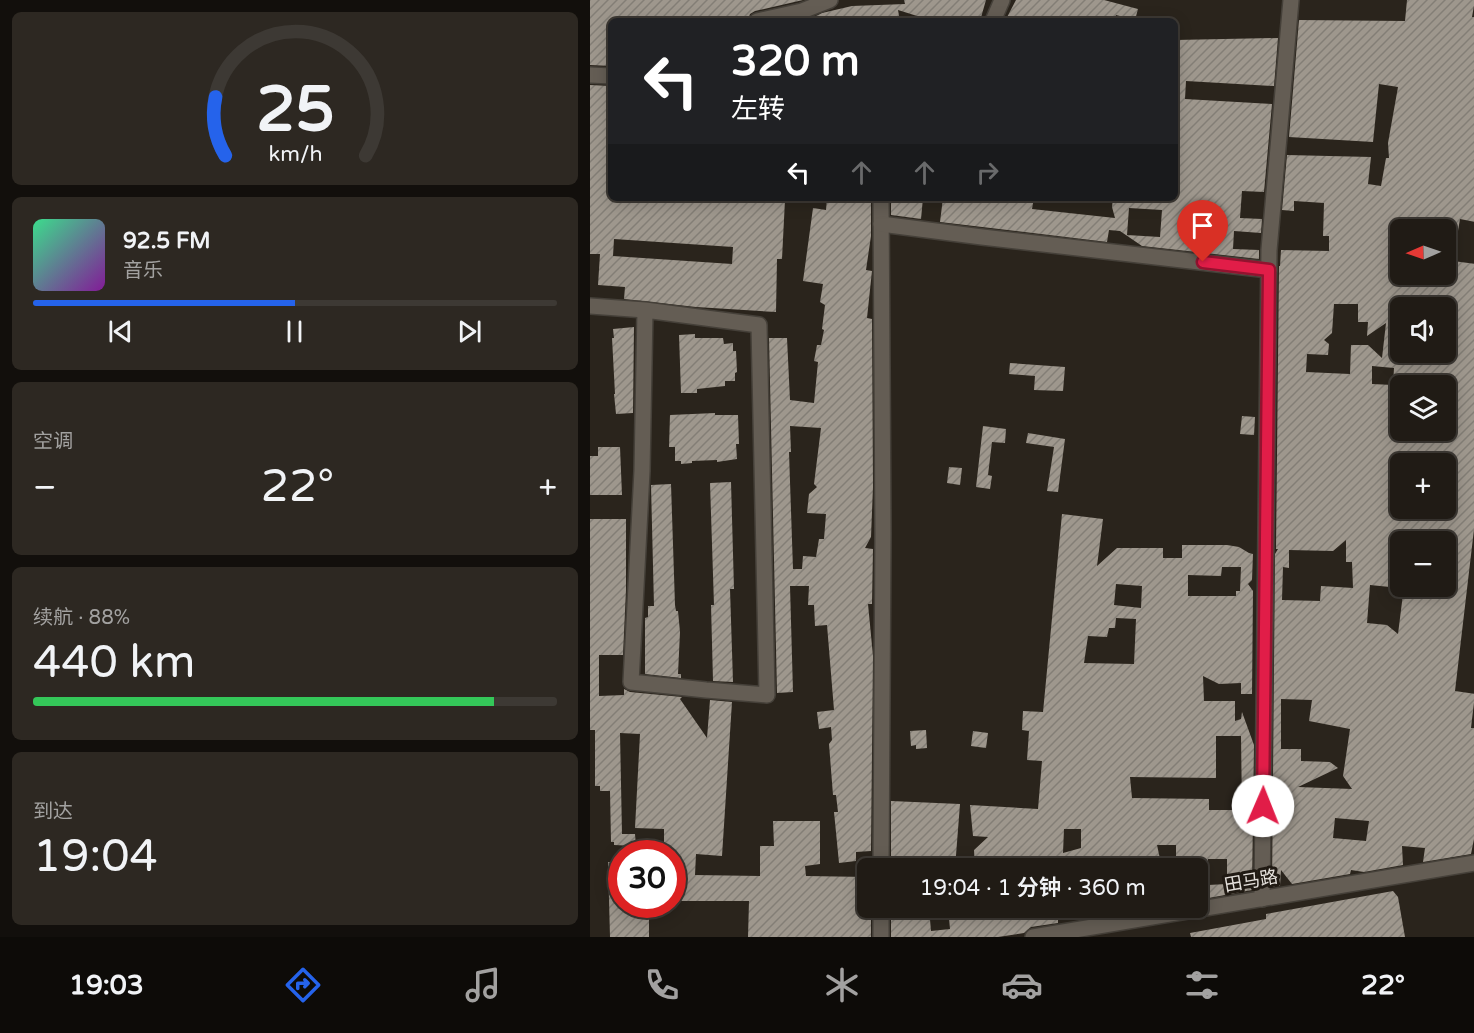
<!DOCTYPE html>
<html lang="zh">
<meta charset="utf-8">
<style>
body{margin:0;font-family:"Varela Round","Noto Sans SC",sans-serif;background:#2d2822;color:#f1f3f6;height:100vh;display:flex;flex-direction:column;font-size:22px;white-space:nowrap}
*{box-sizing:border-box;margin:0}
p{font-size:20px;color:#a2a1a0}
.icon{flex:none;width:33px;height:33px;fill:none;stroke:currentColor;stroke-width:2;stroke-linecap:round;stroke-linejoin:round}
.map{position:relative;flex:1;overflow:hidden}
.side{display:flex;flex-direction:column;gap:12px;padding:12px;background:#120f0c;width:590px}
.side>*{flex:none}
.guide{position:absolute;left:18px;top:18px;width:570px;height:183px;border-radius:9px;box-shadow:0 3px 15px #0003,0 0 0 2px #3d3934;background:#202124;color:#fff;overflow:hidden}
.needle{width:39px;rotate:268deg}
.fabs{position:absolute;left:800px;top:219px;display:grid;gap:12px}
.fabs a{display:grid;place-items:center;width:66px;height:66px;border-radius:9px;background:#201b15;box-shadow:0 3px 15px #0003,0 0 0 2px #3d3934;font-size:30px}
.speed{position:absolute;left:18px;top:840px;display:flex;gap:12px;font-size:30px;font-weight:700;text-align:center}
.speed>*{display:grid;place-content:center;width:78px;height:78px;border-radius:50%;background:#201b15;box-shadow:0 3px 15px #0003,0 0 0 2px #3d3934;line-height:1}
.speed .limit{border:9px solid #d22;background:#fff;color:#111}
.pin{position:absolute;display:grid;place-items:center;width:51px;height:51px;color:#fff;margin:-62px -26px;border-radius:50% 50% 50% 0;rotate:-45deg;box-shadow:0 0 6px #0007}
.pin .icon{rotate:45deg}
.me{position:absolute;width:66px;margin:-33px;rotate:1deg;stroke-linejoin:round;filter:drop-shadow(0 0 4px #0008)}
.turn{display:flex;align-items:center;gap:21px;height:126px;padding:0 24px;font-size:27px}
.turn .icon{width:78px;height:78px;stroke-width:2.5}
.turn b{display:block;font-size:42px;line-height:51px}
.lanes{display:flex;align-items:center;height:57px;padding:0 24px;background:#0003;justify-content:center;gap:30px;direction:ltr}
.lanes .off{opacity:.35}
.big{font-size:45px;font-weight:600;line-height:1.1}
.side .widget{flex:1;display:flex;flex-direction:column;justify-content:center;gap:9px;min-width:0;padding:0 21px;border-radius:9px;background:#2d2822}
.side .dial{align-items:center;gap:0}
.dial svg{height:156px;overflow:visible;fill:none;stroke:#3d3934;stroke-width:7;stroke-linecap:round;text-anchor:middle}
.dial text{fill:#f1f3f6;stroke:none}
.song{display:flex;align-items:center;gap:18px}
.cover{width:72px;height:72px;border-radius:9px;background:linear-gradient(135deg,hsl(150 70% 55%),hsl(290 70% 35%))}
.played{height:6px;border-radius:3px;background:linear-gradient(90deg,#2563eb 50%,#3d3934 50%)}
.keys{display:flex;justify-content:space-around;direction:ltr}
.heat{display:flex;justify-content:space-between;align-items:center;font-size:33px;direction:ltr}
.charge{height:9px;border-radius:4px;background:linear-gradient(90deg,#34c759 88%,#3d3934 0)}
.trip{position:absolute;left:267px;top:858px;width:351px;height:60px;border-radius:9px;background:#201b15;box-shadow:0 3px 15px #0003,0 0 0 2px #3d3934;font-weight:600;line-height:60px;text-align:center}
.menu{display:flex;height:96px;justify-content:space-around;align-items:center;background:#0d0b08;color:#a2a1a0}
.menu .icon{width:42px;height:42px}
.menu .current{color:#2563eb}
.menu b{font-size:27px;color:#f1f3f6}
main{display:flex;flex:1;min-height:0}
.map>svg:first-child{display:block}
.building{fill:url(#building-hatch);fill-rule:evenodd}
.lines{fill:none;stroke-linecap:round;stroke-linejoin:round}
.minor-casing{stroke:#454039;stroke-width:18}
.minor{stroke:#645d54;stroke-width:15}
.route-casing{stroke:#92132f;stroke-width:15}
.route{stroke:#e11d48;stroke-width:10}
.labels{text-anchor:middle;stroke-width:6;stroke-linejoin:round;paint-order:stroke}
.street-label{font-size:18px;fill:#e5e1dc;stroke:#201a13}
</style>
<main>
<section class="side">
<div class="widget dial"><svg viewBox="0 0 100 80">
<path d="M14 69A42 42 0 1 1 86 69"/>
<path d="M14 69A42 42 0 0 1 9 39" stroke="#2563eb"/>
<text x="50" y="56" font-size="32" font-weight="700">25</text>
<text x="50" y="72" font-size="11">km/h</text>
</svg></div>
<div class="widget">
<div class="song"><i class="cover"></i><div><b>92.5 FM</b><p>音乐</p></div></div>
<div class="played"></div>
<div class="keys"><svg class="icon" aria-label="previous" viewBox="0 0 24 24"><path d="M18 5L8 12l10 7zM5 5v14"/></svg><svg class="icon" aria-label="pause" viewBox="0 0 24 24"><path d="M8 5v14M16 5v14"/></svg><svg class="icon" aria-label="next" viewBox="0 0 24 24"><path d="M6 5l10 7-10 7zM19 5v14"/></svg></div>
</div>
<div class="widget"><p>空调</p>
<div class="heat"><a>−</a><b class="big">22°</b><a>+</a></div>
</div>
<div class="widget"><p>续航 · 88%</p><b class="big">440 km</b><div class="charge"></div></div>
<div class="widget"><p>到达</p><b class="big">19:04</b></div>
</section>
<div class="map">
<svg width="885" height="937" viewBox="0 0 885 937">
<defs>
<pattern id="building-hatch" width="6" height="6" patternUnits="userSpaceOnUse" patternTransform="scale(1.5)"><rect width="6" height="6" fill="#9e978d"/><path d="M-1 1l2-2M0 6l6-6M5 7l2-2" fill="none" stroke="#837e76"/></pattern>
</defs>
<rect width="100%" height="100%" fill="#2a241c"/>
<g class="building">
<polygon points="0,0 213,0 165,11 160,14 158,20 151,21 21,21 21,66 0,65"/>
<polygon points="314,0 396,0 390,21 343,21 308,10 310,21 216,21 232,13 262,6 315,4"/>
<polygon points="426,0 514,0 548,9 545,20 526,15 524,21 415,21"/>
<path d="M817,0H885L882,17H885V222L870,219L863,261L885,264V521L865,691L885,694L881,728H885V834L881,854L833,862L835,848L812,846L813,865L774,872L761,870L760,874L702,884L691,870L690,886L682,887L685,554L688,549H686L689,266H690L691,250L739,251V236H733L734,203L704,201V211L692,210L697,155L781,157L778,184L791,186L796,158H799L798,143L808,87L789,84L783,142L699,137L709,20L815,21ZM810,230H855V274H810ZM744,304H768V322H778L777,336L796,323L792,358L778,345H761L760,374L716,372L717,354L738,355L739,344L734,340L742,333ZM810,308H855V352H810ZM782,366L804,368L803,385L782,384ZM807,386H855V430H810V386ZM824,458L855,461V508H810V460L823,462ZM756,540V562H762L763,588L731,586L730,601L692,600L693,567L699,568V550L743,551ZM810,542H855V586H814L808,634L797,625L777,623L780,585L810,588ZM691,699L722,700L719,721L760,729L753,776L762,789L708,787L748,768L740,762L711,761V749H691ZM745,818L779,821L776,841L743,838Z"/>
<path d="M688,38L684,86L596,81L595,99L682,104L674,192L652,191L650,218L672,219L671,233L644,231L643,249L669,250V259L552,246L530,231L519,230L517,242L350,222L353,198H444L442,209L525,218L522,207L523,198H585V40ZM539,208L572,210L570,237L537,235Z"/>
<path d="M0,85L21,86V198L195,200L192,259H187L186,312L106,307L34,299L35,287L8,285L10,254H0ZM24,239L143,247L142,264L23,256Z"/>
<path d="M237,198H281V236L276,270L282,271L277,318L282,319L283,487L281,537L275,548L283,549L282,604H278L283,656L281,851L266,852V861L249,863L244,812H248L246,795H243L239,744L242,740L241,727L229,729L227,712L244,710L237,625L225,626L224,605H218L219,586H200L203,692L187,693L179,338H197L200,400L224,403L228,362L224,361L227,345H231L234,330L232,329L235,305L230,302L233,284L213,281L223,208L236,210ZM200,426L231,428L224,484L227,487L219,494L217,513L236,514L234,539H229L226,557L213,556L212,569H203L199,452H201Z"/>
<polygon points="301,198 333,198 331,219 301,215"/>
<polygon points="44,327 43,413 26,414 24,394 25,394 22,338 24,338 23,329"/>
<polygon points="105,334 105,338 133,338 134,344 143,343 143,351 146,351 147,372 145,373 145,381 135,381 135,386 107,389 107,393 91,393 89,335"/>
<polygon points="420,363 475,367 473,391 444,390 445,376 419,374"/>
<polygon points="125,413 125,415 148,415 149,444 146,444 147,459 127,462 127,460 102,461 102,463 91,464 91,461 85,461 85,447 79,447 80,415"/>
<polygon points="652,416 665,417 664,435 650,434"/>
<polygon points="393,426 416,429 415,443 402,442 398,475 402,476 400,489 386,487"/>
<polygon points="438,433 475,439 468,492 457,491 464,447 436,443"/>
<polygon points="8,447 30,447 32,495 0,495 0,456 8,456"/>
<polygon points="359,467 372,468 370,485 357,483"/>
<polygon points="141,482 144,589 140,589 143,682 123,681 121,605 124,605 120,483"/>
<polygon points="81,484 85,605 86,611 88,611 90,632 88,674 91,674 91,678 55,674 55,618 58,617 58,606 64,606 61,485"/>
<path d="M472,514L513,519L507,566L527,548H573V558H592V545H637L649,547L659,553L663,554L662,580L658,584L663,591L662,694H651V683L629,684L613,676L614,701H645V721L651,719L652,712L664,745L662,890L608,900V868H586V845H567L572,868H385L384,850L398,837L383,836L380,805L448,809L452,761L437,760L439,731L432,730L433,711L453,712ZM632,567H651L650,591H646V596H598V575L631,576ZM526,584L552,586L551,608L524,605ZM526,618L546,619L544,664L494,663L498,636L517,637L519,628H525ZM626,736H651L652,810H619V799L542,798L540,777L626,778ZM474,829H491V848L473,853ZM618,859H637V884L618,885Z"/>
<polygon points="0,519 36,519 36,590 33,655 9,655 9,696 34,695 34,689 40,692 92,697 90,699 117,738 120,700 142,702 132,856 106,854 105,875 170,876 170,846 184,846 183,821 230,821 230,864 215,866 216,876 278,877 278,908 281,908 281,937 158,937 159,901 82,901 82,854 74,854 74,829 45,828 50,734 30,733 32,834 45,834 46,846 24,845 24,842 21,842 20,791 10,791 10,786 5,786 5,730 0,730"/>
<polygon points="336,730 337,748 326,749 326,745 321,746 320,731"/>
<polygon points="383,731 398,733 396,748 381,746"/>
<polygon points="301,801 370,804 365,868 301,868"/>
<polygon points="18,862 32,862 32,904 59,904 59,937 20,937"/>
<polygon points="803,891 808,897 815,937 601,937 600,933 676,919 676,914"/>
<polygon points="301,908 339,908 341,931 360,929 358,908 468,908 468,923 441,927 434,933 408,937 301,937"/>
<polygon points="490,908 555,908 492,919"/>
</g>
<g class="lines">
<g class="minor-casing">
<g id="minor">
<polyline points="167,21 212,11 240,0"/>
<polyline points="403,21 412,0"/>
<polyline points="0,75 21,76"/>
<polyline points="291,198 293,533 291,868"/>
<polyline points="291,224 392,237 679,270"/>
<polyline points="0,306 55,310 169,325 177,695 116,690 41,682 52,471 55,310"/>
<polyline points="672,899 679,250 701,0"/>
<polyline points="291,937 291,908"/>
<polyline points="443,937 885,863"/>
</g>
</g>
<use href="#minor" class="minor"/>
</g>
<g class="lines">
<g class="route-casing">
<polyline id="route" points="613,262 679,270 673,806"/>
</g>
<use href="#route" class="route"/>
</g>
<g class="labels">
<g class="street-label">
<text transform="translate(661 881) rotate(-10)" y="6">田马路</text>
</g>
</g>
</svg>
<div class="fabs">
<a><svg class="needle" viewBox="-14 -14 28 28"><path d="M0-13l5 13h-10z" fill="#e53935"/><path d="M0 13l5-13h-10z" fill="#a2a1a0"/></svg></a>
<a><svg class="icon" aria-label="sound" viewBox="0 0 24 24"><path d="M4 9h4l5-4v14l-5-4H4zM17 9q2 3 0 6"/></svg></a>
<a><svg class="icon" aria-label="layers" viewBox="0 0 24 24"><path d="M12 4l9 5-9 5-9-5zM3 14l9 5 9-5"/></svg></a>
<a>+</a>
<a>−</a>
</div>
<div class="speed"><div class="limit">30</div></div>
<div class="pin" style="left:613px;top:262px;background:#d93025"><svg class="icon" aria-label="arrive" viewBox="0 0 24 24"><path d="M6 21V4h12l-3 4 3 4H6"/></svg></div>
<svg class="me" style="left:673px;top:806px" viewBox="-20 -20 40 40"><circle r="19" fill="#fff"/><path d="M0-13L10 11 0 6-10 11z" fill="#e11d48"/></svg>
<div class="trip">19:04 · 1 分钟 · 360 m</div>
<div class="guide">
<div class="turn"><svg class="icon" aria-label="left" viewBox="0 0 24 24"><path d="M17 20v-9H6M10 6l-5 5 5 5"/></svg><div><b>320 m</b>左转</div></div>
<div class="lanes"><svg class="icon" aria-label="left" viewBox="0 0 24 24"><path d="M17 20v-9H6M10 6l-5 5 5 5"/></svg><svg class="icon off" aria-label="ahead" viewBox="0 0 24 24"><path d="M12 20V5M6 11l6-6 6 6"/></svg><svg class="icon off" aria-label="ahead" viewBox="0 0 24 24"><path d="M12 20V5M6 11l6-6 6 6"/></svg><svg class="icon off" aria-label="right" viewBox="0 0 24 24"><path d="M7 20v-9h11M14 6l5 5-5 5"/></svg></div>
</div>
</div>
</main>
<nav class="menu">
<b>19:03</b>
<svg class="icon current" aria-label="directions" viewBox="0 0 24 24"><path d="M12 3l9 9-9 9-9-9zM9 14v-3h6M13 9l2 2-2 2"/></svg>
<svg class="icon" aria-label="music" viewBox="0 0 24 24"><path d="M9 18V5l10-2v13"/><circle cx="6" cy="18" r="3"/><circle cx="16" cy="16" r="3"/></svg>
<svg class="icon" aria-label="phone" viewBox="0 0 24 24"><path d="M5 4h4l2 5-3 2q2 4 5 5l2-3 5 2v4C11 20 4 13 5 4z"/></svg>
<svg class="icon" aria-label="climate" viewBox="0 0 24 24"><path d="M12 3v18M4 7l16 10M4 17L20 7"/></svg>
<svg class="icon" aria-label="car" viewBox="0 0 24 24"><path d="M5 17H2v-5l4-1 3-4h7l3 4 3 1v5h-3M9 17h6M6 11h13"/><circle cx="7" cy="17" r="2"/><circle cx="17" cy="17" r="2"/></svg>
<svg class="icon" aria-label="filters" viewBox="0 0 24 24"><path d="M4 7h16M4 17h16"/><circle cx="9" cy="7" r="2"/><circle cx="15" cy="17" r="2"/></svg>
<b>22°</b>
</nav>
